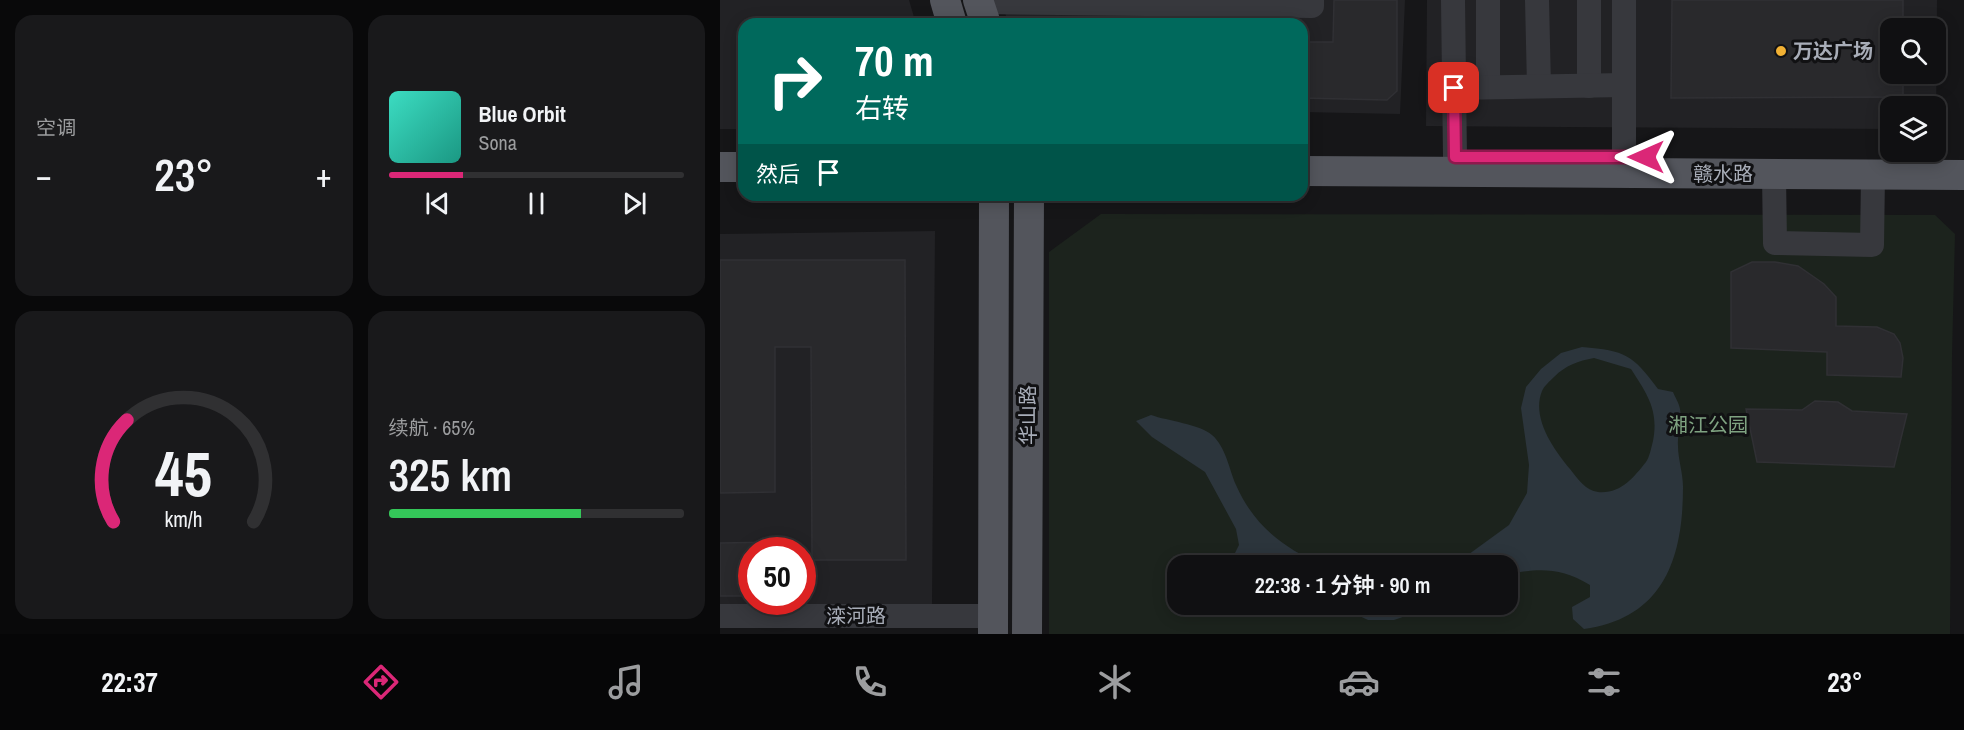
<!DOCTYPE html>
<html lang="zh">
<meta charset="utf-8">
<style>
body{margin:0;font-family:"Archivo Narrow","Noto Sans SC",sans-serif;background:#19191b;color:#f1f3f6;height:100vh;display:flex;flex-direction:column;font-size:22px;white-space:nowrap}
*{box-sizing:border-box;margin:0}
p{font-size:20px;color:#9c9d9f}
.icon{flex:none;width:33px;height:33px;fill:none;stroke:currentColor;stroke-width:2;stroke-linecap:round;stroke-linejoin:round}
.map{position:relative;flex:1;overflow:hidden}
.panel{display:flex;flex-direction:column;gap:15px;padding:15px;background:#09090a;width:720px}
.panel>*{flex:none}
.guide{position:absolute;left:18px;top:18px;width:570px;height:183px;border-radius:18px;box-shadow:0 3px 15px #0003,0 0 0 2px #303032;background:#00695c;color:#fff;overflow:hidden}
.fabs{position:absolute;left:1160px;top:18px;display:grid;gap:12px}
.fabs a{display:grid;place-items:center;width:66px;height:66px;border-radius:12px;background:#101012;box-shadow:0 3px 15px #0003,0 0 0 2px #303032;font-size:30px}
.speed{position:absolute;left:18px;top:537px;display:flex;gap:12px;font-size:30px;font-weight:700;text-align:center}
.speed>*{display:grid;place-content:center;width:78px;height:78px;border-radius:50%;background:#101012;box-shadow:0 3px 15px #0003,0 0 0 2px #303032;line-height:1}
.speed .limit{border:9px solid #d22;background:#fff;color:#111}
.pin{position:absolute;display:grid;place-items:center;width:51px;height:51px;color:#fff;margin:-26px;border-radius:12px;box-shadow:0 3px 9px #0006}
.me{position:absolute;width:66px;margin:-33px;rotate:270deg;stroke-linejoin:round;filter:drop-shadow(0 0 4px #0008)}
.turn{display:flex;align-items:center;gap:21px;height:126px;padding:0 18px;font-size:27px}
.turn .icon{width:78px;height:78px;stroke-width:2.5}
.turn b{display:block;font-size:42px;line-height:51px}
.then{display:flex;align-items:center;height:57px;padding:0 18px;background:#0003;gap:12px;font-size:22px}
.big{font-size:45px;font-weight:600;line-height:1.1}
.panel .tile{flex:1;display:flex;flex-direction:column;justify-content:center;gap:9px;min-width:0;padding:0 21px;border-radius:18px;background:#19191b}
.panel .dial{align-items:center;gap:0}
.dial svg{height:156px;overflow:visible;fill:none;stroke:#303032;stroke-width:7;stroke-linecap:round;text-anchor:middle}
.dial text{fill:#f1f3f6;stroke:none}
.song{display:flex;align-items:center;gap:18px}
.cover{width:72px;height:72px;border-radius:9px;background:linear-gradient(135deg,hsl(170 70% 55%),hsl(170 70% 35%))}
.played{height:6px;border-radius:3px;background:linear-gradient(90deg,#db2777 25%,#303032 25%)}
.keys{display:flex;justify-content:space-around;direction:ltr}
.heat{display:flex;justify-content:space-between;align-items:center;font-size:33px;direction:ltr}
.charge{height:9px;border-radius:4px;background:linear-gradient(90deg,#34c759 65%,#303032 0)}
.panel .tiles{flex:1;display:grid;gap:15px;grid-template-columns:repeat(2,1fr)}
.trip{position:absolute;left:447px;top:555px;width:351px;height:60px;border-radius:18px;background:#101012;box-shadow:0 3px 15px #0003,0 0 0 2px #303032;font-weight:600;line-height:60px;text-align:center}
.tab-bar{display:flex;height:96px;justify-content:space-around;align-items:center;background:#060607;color:#9c9d9f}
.tab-bar .icon{width:42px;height:42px}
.tab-bar .on{color:#db2777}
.tab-bar b{font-size:27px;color:#f1f3f6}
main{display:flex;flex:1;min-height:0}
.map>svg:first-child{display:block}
.built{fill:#222225;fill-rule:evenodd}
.green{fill:#1c231d;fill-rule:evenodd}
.water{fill:#2c353c;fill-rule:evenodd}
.building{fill:#29292c;stroke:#303034;stroke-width:1.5}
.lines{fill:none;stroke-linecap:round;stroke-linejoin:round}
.minor{stroke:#37383d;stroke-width:24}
.major{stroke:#53555c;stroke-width:30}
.route-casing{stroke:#8e194d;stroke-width:15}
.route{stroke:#db2777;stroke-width:10}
.poi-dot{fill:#f2b134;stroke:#111113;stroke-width:2}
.labels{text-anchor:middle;stroke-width:6;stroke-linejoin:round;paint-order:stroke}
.poi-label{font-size:20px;font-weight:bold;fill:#a8adb8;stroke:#111113;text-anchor:start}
.street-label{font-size:20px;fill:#a8adb8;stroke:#111113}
.park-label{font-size:20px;fill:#7fa381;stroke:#111113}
</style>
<main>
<section class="panel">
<div class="tiles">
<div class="tile"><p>空调</p>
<div class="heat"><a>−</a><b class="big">23°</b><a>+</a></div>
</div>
<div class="tile">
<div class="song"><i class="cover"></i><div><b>Blue Orbit</b><p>Sona</p></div></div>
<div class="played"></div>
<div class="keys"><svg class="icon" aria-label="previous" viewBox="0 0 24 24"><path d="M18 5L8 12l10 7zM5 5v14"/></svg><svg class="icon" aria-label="pause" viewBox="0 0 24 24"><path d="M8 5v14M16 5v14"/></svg><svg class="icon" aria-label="next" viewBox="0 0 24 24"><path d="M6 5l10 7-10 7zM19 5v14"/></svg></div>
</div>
<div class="tile dial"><svg viewBox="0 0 100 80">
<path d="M14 69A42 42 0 1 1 86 69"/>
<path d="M14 69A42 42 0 0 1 21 17" stroke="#db2777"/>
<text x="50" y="56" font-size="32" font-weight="700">45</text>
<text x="50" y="72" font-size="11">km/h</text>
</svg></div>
<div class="tile"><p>续航 · 65%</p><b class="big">325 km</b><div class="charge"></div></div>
</div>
</section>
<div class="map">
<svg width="1244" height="634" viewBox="0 0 1244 634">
<rect width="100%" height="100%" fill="#161618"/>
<g class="built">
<polygon points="0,0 189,0 196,24 24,24 24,129 0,129"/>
<polygon points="282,0 685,0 680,114 582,112 582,24 288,24"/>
<path d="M707,0H1217L1216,129L1215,106H1170V129L706,126ZM1170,28H1215V74H1170Z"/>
<path d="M215,231L212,604H0V234ZM32,550H82V602H32Z"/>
</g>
<path class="green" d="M381,214L1215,215L1235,234L1232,356L1230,634H329V252ZM458,566H788V604H458Z"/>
<g class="water">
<path d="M862,347C906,351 912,354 938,389L953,392C955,397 959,403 960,409C962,420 957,434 958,446C958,459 963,473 963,487C963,558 944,618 864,629L853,619L852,607L870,597V585C841,568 821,568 788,574V566L734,565L789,525L807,493L809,465L801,408L806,387L821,369L841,353ZM874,358L911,369C927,394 939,410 933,441C931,448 930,456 926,462C913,478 901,494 878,492C866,491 857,478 850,469C834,450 811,418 822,391C824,386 830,381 834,377C846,365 858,361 874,358Z"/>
<path d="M431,415C448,421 479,424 492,435C506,447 509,469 516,485C534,526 563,547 602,565H509L519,545L516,529L485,472L432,437L416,421Z"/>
<polygon points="558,605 713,605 706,609 674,620 648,620 631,612 611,613 591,617"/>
</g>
<g class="building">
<polygon points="614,0 677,0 677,91 667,100 582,98 582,42 613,42"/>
<polygon points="952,0 1183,0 1183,28 1170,28 1170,74 1183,74 1183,97 951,98"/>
<polygon points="0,260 185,260 186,560 92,560 91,347 55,347 55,492 0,493"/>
<polygon points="1032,262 1055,262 1078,266 1104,284 1116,297 1116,326 1157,327 1174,334 1180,343 1183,358 1181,377 1107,375 1107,352 1011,348 1011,272"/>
<polygon points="1095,401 1118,402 1132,411 1187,414 1174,467 1037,462 1026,409 1082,410"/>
<polygon points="69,542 69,550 32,550 32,596 0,596 0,543"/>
</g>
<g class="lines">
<g class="minor">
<polyline points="733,0 735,157"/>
<polyline points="817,0 819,86"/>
<polyline points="869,0 869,86"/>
<polyline points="259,2 592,6 592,0"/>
<polyline points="768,87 768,0"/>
<polyline points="734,88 904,85"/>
<polyline points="904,157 904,0"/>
<polyline points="1054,175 1055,243 1152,245 1153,175"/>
<polyline points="0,616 273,616"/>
</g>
<g class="major">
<polyline points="225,0 232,24"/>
<polyline points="258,0 266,24"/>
<polyline points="0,167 24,167"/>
<polyline points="582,171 1244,175"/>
<polyline points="273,634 274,195"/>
<polyline points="307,634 309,195"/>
</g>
</g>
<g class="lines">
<g class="route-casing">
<polyline id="route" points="734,88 735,157 926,157"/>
</g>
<use href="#route" class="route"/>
</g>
<circle class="poi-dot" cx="1061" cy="51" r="6"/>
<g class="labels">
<g class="poi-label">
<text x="1073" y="58">万达广场</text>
</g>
<g class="street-label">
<text x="1003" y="181">赣水路</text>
<text transform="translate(308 415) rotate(-90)" y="7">华山路</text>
<text x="136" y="623">滦河路</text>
</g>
<g class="park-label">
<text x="988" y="432">湘江公园</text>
</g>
</g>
</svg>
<div class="fabs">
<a><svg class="icon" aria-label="search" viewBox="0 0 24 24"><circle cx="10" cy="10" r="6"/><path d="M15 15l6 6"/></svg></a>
<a><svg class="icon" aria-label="layers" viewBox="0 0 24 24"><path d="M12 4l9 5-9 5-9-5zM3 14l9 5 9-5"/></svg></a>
</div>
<div class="speed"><div class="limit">50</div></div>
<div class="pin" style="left:734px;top:88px;background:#d93025"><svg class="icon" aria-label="arrive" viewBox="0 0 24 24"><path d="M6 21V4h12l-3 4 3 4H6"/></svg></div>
<svg class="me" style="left:926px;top:157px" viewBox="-20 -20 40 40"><path d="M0-17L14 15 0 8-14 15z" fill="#db2777" stroke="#fff" stroke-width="4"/></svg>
<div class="trip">22:38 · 1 分钟 · 90 m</div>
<div class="guide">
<div class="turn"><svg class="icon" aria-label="right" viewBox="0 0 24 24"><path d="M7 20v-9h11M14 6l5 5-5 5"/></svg><div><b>70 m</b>右转</div></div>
<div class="then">然后<svg class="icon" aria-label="arrive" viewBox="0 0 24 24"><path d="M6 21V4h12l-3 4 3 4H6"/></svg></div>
</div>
</div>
</main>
<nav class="tab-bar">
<b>22:37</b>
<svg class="icon on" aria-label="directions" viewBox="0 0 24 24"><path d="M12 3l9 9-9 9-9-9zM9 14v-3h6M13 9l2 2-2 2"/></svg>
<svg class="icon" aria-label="music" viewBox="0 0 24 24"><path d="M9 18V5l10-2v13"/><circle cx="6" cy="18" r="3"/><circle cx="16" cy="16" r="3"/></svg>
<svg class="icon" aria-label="phone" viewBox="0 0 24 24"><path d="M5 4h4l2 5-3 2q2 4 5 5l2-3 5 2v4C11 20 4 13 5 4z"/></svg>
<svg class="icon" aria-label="climate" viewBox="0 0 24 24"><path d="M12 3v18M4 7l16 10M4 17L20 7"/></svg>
<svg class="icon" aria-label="car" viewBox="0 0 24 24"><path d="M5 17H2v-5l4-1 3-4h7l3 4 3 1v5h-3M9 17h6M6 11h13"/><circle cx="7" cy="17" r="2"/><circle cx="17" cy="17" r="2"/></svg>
<svg class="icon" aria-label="filters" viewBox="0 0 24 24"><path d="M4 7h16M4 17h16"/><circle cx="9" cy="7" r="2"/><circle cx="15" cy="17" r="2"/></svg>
<b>23°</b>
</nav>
